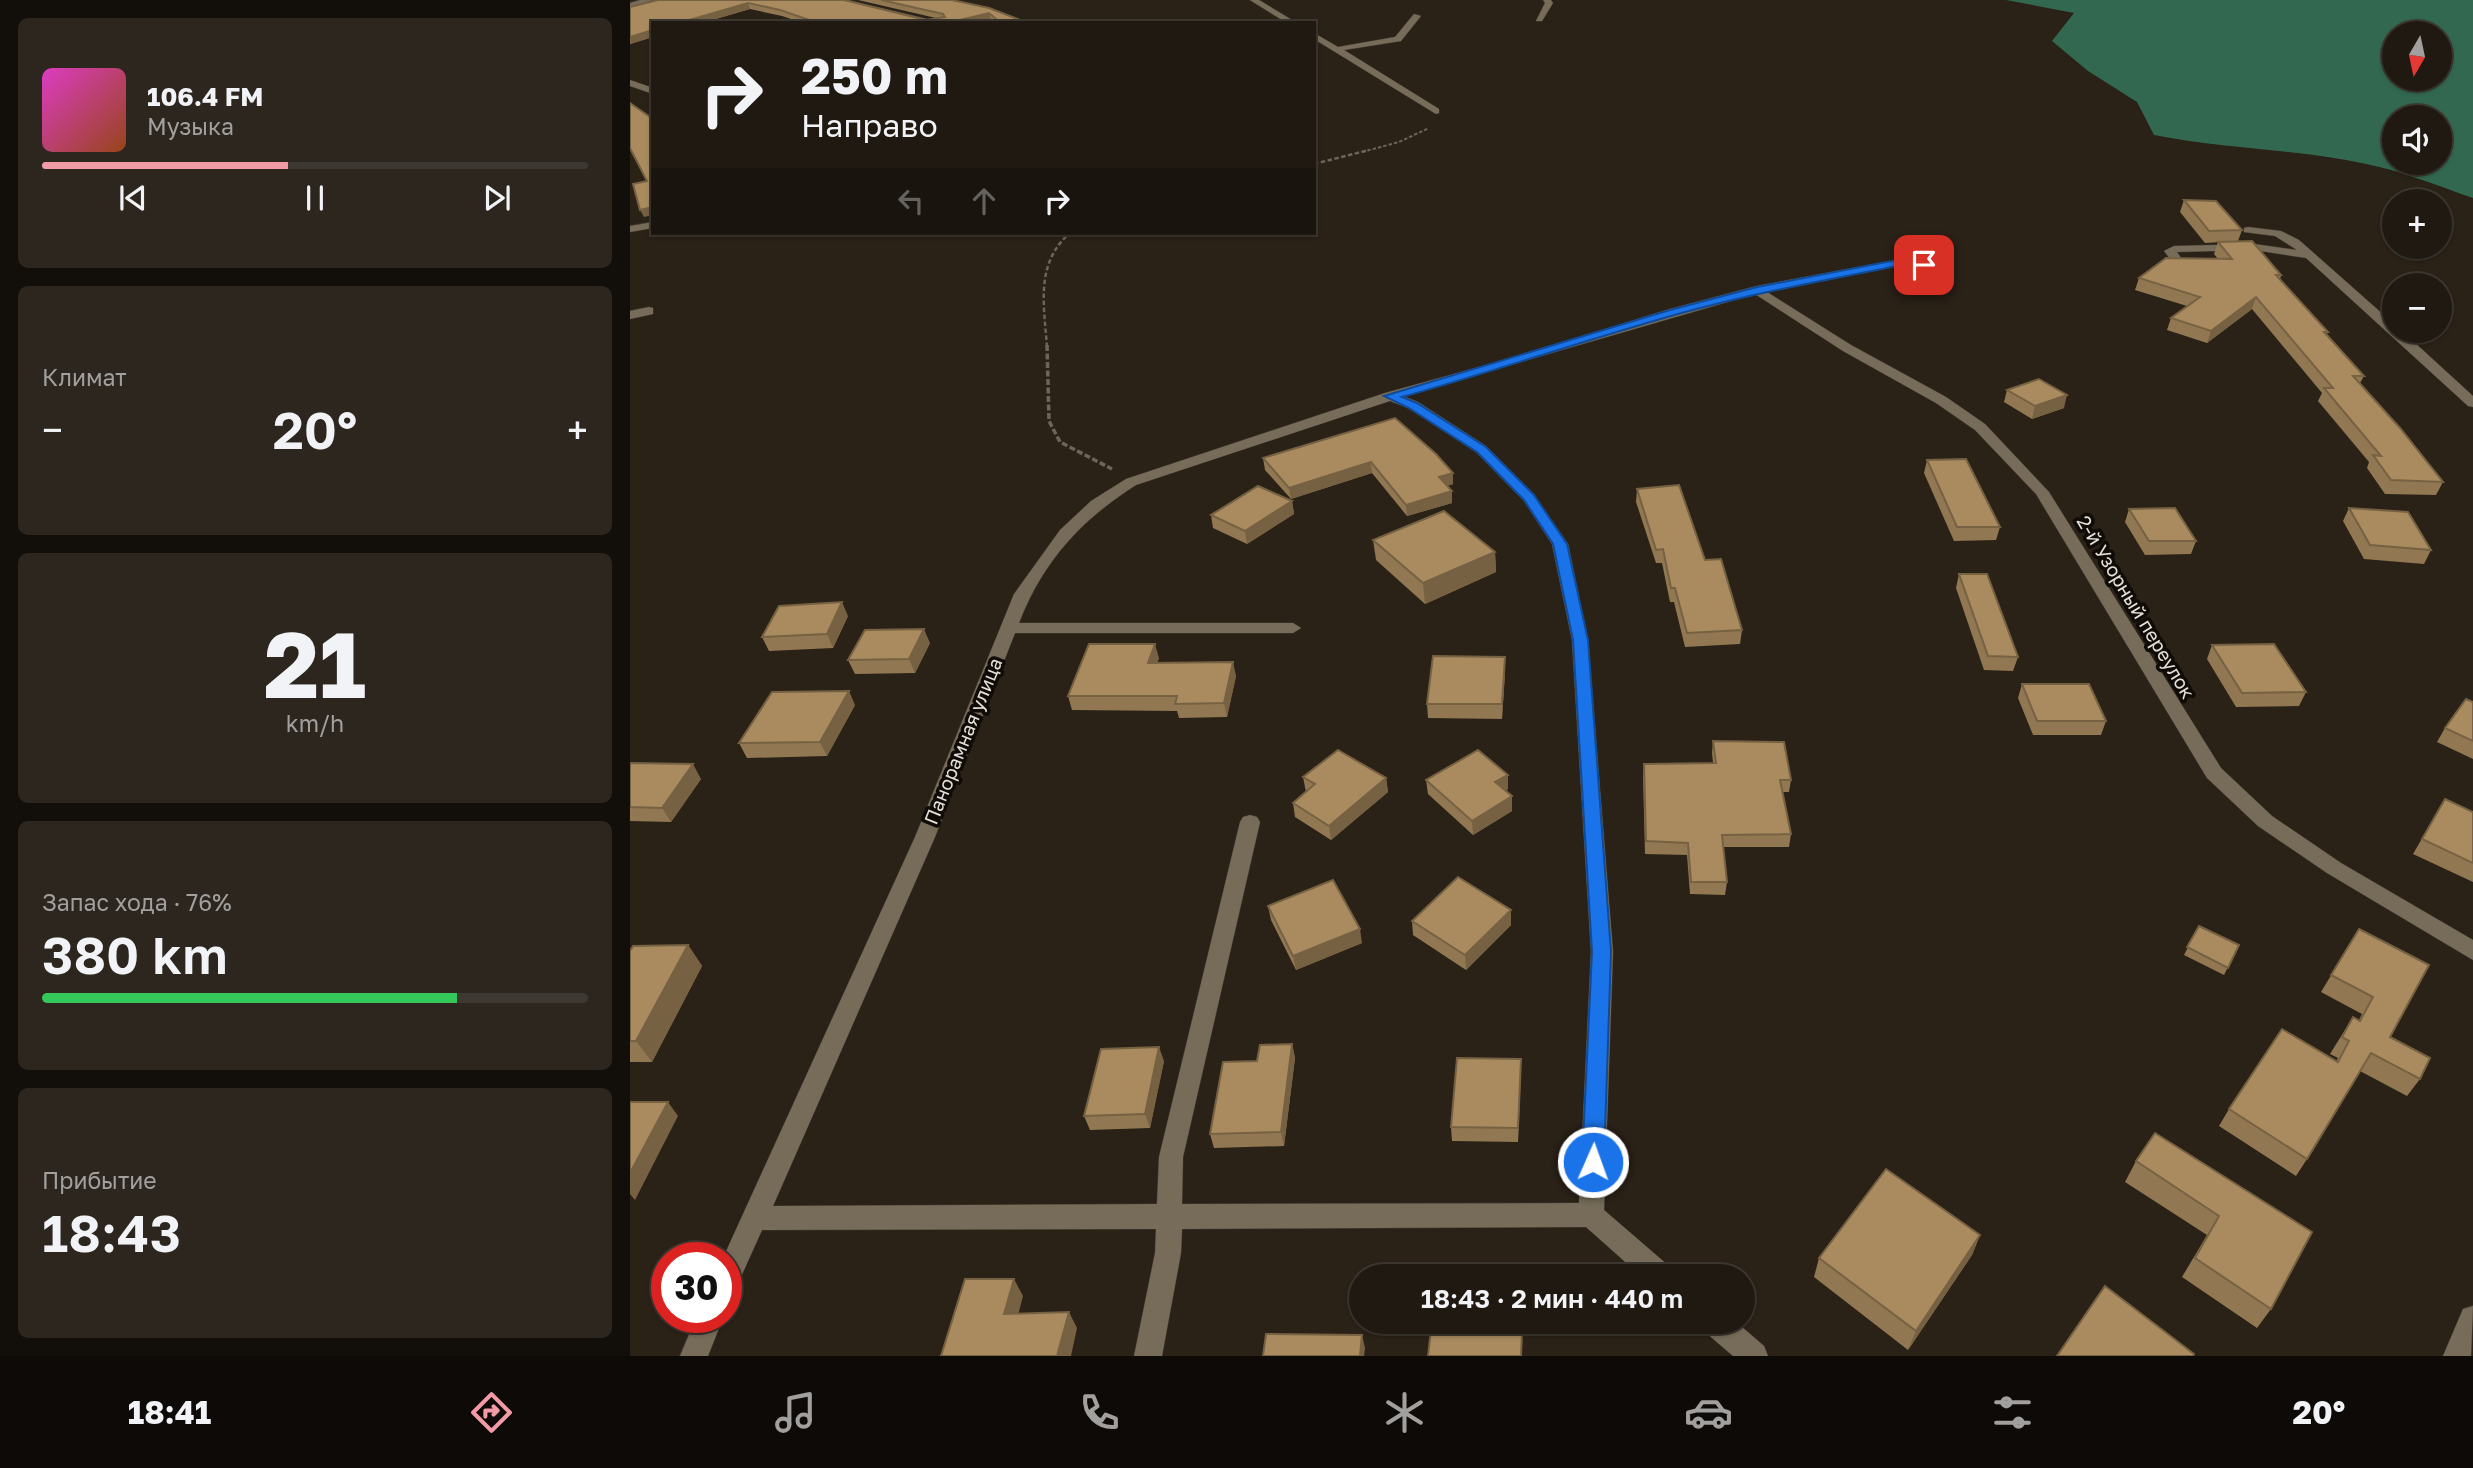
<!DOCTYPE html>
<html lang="ru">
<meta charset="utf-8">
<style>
body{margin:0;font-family:"Golos Text",sans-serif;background:#2d261f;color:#f1f3f6;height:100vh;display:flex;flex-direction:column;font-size:26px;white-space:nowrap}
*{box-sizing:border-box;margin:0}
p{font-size:23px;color:#a2a09f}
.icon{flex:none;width:38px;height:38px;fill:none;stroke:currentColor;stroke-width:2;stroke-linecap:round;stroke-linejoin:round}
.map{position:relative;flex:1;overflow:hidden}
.details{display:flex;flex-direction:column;gap:18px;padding:18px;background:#120e09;width:630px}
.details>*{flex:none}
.guide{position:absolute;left:21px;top:21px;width:665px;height:214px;border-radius:0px;box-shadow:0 2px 5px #0004,0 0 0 2px #3d3831;background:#201911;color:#f1f3f6;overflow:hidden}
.needle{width:46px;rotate:189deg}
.controls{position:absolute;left:1752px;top:21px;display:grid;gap:14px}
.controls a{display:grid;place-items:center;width:70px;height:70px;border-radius:50%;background:#201911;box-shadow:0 2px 5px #0004,0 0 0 2px #3d3831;font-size:35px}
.speed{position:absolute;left:21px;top:1242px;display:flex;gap:14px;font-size:35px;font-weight:700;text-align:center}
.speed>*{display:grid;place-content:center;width:91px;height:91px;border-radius:50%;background:#201911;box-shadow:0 2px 5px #0004,0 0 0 2px #3d3831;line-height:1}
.speed .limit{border:10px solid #d22;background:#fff;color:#111}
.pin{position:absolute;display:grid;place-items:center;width:60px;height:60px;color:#fff;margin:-30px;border-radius:14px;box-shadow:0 4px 10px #0006}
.me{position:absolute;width:77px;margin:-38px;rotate:2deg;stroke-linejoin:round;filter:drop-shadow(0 0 5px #0008)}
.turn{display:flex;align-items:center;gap:24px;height:147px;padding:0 35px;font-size:32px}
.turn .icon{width:91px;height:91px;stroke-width:2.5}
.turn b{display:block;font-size:49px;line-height:60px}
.lanes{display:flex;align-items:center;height:66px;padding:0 35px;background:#0003;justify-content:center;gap:35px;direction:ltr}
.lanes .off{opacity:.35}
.big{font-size:52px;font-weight:600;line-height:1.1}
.details .card{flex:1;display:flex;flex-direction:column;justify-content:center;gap:10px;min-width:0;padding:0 24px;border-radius:10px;background:#2d261f}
.details .dial{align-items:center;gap:0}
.dial b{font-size:91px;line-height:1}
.song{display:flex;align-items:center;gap:21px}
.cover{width:84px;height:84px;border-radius:10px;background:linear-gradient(135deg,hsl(310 70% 55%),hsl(20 70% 35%))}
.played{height:7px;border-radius:4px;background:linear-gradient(90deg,#f39aa7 45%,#3d3831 45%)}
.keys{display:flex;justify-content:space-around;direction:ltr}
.heat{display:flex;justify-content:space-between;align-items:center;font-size:38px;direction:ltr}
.charge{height:10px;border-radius:5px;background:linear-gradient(90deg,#34c759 76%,#3d3831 0)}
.trip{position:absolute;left:719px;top:1264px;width:406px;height:70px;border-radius:35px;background:#201911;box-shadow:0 2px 5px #0004,0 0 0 2px #3d3831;font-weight:600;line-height:70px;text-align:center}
.dock{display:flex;height:112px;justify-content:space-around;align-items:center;background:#0d0a07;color:#a2a09f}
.dock .icon{width:49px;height:49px}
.dock .active{color:#f39aa7}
.dock b{font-size:32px;color:#f1f3f6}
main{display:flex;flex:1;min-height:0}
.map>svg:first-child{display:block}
.forest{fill:#326850;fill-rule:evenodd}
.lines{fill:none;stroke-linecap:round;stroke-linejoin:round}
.minor-casing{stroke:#443c32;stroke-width:1}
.path-far2{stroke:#6d655c;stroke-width:2;stroke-dasharray:3.5 2;stroke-linecap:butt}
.path-far1{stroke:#6d655c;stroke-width:2.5;stroke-dasharray:4.5 2.5;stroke-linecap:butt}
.path{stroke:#6d655c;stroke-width:3.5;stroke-dasharray:6 2.5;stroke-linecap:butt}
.minor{fill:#766c59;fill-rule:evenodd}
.wall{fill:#917852}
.shaded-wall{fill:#766142}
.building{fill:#a98b5f;stroke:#766142;stroke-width:2}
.route{fill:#1a73e8;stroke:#114b97;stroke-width:2}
.labels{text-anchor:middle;stroke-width:7;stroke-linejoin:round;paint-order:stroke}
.street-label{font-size:19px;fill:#e6e0d9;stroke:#0f0b07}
</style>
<main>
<section class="details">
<div class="card">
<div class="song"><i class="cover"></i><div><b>106.4 FM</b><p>Музыка</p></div></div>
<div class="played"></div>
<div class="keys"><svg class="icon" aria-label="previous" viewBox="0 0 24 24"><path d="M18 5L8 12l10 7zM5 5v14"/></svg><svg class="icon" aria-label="pause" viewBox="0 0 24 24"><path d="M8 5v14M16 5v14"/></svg><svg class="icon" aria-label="next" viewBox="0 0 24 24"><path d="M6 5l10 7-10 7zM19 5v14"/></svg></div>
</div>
<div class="card"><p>Климат</p>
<div class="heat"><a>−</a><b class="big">20°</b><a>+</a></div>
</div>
<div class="card dial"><b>21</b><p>km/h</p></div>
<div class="card"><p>Запас хода · 76%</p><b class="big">380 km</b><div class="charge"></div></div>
<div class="card"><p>Прибытие</p><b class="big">18:43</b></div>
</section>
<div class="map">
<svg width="1843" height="1356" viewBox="0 0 1843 1356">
<rect width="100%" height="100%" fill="#2a2117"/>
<path class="forest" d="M1376,0H1843V198C1808,186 1772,171 1736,164C1666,149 1594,149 1524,135L1507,102L1458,71L1422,41L1444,13ZM1764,33H1810V79H1764ZM1764,117H1810V163H1764Z"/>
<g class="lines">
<g class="minor-casing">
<g id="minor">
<polygon points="10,0 23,0 0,7 0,3"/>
<polygon points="203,0 217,0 314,23 298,23"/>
<polygon points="620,0 629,0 667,23 657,23"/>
<polygon points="913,0 921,0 923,3 912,21 906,21 915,3"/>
<polygon points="784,14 791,16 771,41 714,50 809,109 809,113 806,114 684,39 684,33 708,47 765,37"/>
<polygon points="0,80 23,88 23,94 0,86"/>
<polygon points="23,222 23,228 0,232 0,226"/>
<polygon points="1618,227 1651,231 1669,240 1764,324 1764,331 1772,331 1843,396 1843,407 1838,406 1676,258 1624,250 1547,252 1554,262 1548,265 1544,264 1534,251 1544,246 1624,244 1667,250 1645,236 1614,232 1614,228"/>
<path d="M1272,259L1316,265L1322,268L1316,271L1272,265L1137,292L1221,345L1316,397L1355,424L1419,492L1591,768L1642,816L1711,863L1843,940V960L1697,873L1628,826L1577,778L1406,494L1345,430L1306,403L1213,351L1125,294L773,396L788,402L856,446L904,495L938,544L958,640L983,952L974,1210L1040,1267L1044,1276H1011L956,1227L552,1229L551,1253L532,1356H504L525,1253L526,1229L132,1230L105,1290L96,1294V1258H93L285,837L384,594L430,530L461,501L496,479L755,393L882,358L1040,309L1127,286ZM760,401L778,408L846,452L894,501L922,544L942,640L961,952L949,1203L552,1204L553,1157L630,822L627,817L620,815L613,817L610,822L529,1157L527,1204L143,1206L305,837L385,633H663L671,628L663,623H389C413,561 451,520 506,485Z"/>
<polygon points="19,307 23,308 23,314 0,319 0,311"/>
<polygon points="1843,1306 1841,1356 1813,1356 1833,1309"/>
<polygon points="66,1318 93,1318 78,1356 50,1356"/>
<polygon points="1071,1321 1105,1321 1134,1346 1138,1356 1103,1356 1074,1331"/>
</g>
</g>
<polyline class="path-far2" points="732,152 769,142 799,128"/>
<g class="path-far1">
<polyline points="684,164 739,150"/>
<path d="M417,347C414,305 405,263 440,233"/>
</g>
<polyline class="path" points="417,345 419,421 430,442 482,469"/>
<use href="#minor" class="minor"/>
</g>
<g class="wall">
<polygon points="214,0 296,20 306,18 228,0 322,0 398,23 365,23 361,19 344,23 173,23 152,16 120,9 72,23 23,23 23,37 0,44 0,7"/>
<polygon points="1554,200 1612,230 1608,241 1575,243 1550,212"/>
<polygon points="1588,242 1651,275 1650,280 1698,332 1697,334 1734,376 1730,383 1813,482 1806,495 1755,494 1737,468 1739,462 1688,401 1692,393 1622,309 1577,343 1537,330 1541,318 1557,306 1505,290 1509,278 1588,259 1584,254"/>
<polygon points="1377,390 1434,408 1402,419 1374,402"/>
<polygon points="765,418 823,473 823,484 817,486 822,491 822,503 777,516 742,473 661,499 635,470 633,458"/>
<polygon points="1297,460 1370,527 1366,540 1324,541 1294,473"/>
<polygon points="1007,489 1075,560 1112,630 1110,644 1055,647 1044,602 1040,602 1032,563 1026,563 1006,502"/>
<polygon points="662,501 664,514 617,544 583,528 581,515"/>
<polygon points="1719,508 1801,550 1794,564 1734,559 1713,521"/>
<polygon points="1499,509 1566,541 1561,554 1515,555 1495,522"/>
<polygon points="743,540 865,552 866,572 795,604 746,560"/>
<polygon points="1329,574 1388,657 1383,671 1354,670 1326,588"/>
<polygon points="218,616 203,648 139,651 132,637"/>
<polygon points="300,643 285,673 225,674 218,660"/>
<polygon points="1582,645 1676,692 1669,706 1606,707 1577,659"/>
<polygon points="875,657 875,671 872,719 798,718 797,704"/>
<polygon points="529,658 527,663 606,676 597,717 549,718 547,711 442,710 438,696"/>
<polygon points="1392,684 1476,721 1471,735 1403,735 1388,698"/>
<polygon points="1843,702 1843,759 1807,742 1815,728"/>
<polygon points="225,705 197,756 117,758 109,743"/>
<polygon points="1083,741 1161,780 1159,792 1153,792 1161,834 1159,847 1093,847 1097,882 1095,895 1060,894 1057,855 1015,854 1013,777 1014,764 1083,763 1082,753"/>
<polygon points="0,765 71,779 41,822 0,821"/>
<polygon points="673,777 756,778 758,792 701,840 665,817 663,803 676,792"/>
<polygon points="796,780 878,789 875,791 882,811 843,835 798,794"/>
<polygon points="1815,799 1843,812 1843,882 1783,854"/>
<polygon points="638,906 732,943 666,970 641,920"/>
<polygon points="782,921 881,925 836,970 783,935"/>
<polygon points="1569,926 1609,945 1594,975 1554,955"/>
<polygon points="1729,929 1760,1037 1790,1079 1777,1096 1730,1071 1677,1159 1666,1176 1589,1126 1599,1109 1706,1061 1708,1058 1700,1054 1723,1017 1729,1020 1732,1014 1691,992"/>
<polygon points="58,945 72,966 22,1062 0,1062 0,951"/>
<polygon points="662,1044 665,1058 654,1146 584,1148 580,1134 627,1061"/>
<polygon points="891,1059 888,1142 822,1141 821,1127"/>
<polygon points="534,1061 520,1128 460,1130 454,1116"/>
<polygon points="1506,1161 1682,1232 1641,1309 1627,1328 1552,1277 1577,1235 1495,1182"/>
<polygon points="1350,1235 1342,1255 1278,1350 1184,1277 1189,1258"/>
</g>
<g class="shaded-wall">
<polygon points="118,3 120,9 72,23 49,23"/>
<polygon points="359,13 361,19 344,23 317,23"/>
<polygon points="23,30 23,37 0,44 0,37"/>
<polygon points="23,207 23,215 14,217 10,210"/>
<polygon points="1626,297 1622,309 1577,343 1581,331"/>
<polygon points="1437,395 1434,408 1402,419 1405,406"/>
<polygon points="741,462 742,473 661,499 659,488"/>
<polygon points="823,473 823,484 810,488 809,477"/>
<polygon points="822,491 822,503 777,516 776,505"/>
<polygon points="662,501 664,514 617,544 615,531"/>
<polygon points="865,552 866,572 795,604 793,583"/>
<polygon points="212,602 218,616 203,648 197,634"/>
<polygon points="294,629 300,643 285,673 279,659"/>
<polygon points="525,644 529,658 522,678 518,663"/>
<polygon points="875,657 875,671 872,719 872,704"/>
<polygon points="603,662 606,676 597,717 594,703"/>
<polygon points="219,691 225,705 197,756 190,742"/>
<polygon points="63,764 71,779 41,822 32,808"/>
<polygon points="878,775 878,789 866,797 865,782"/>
<polygon points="756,778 758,792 701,840 699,826"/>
<polygon points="882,796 882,811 843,835 842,821"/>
<polygon points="881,910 881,925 836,970 835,955"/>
<polygon points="730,929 732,943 666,970 663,956"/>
<polygon points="58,945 72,966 22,1062 6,1041"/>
<polygon points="662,1044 665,1058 654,1146 651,1132"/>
<polygon points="529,1047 534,1061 520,1128 515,1114"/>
<polygon points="891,1059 891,1073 888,1142 888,1128"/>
<polygon points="38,1102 48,1116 5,1200 0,1194 0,1173"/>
<polygon points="1350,1235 1342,1255 1278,1350 1286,1331"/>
<polygon points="384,1279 393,1296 384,1331 374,1314"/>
<polygon points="439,1312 447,1328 441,1356 427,1356"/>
<polygon points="732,1335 735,1348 734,1356 730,1356"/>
</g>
<g class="building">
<polygon points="28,0 214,0 296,20 315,17 313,14 251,0 322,0 359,8 398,23 371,23 359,13 317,23 188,23 150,10 118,3 49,23 23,23 23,30 0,37 0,7"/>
<polygon points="0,103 23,119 23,207 10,210 3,184 17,181 0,148"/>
<polygon points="1554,200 1586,201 1612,230 1579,231"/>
<polygon points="1622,241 1651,275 1646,275 1698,332 1694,332 1734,376 1723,376 1770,428 1813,482 1761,480 1743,455 1751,456 1694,388 1703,388 1626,297 1581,331 1541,318 1570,297 1509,278 1536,258 1602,259 1588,242"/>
<polygon points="1409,379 1437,395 1405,406 1377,390"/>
<polygon points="765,418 806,454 823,473 809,477 822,491 776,505 741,462 659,488 633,458"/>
<polygon points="1336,459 1370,527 1327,527 1297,460"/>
<polygon points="1049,485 1075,560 1091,559 1112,630 1057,633 1045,588 1041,588 1033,549 1026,550 1007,489"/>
<polygon points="628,486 662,501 615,531 581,515"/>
<polygon points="1545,508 1566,541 1519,541 1499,509"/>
<polygon points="1719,508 1778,512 1801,550 1740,545"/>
<polygon points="814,511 865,552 793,583 743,540"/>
<polygon points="1329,574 1357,574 1388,657 1358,656"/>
<polygon points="212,602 197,634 132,637 149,606"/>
<polygon points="294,629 279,659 218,660 235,630"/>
<polygon points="459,644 525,644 518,663 603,662 594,703 545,704 547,696 438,696"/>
<polygon points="1644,644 1676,692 1612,693 1582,645"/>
<polygon points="803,656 875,657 872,704 797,704"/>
<polygon points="1392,684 1459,684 1476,721 1407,721"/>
<polygon points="219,691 190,742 109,743 142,692"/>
<polygon points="1836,699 1843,702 1843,741 1815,728"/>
<polygon points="1083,741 1154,742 1161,780 1150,780 1161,834 1092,835 1097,882 1061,882 1058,843 1016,841 1014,764 1086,763"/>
<polygon points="708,750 756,778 699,826 663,803 685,784 673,777"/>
<polygon points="848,750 878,775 865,782 882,796 842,821 796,780"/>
<polygon points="1,763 63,764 32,808 0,807 0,765"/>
<polygon points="1815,799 1843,812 1843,863 1792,839"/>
<polygon points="828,877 881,910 835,955 782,921"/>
<polygon points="703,880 730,929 663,956 638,906"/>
<polygon points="1569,926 1609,945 1598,968 1557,947"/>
<polygon points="1729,929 1799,965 1760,1037 1800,1058 1790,1079 1741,1053 1677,1159 1599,1109 1652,1029 1708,1062 1719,1041 1712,1037 1723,1017 1730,1021 1743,997 1701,975"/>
<polygon points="58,945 6,1041 0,1041 0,951 3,946"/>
<polygon points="662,1044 651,1132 580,1134 593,1062 627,1061 630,1045"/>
<polygon points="529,1047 515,1114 454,1116 471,1049"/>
<polygon points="827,1058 891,1059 888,1128 821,1127"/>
<polygon points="0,1102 38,1102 0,1173"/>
<polygon points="1525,1133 1682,1232 1641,1309 1565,1258 1589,1216 1506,1161"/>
<polygon points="1256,1169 1350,1235 1286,1331 1189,1258"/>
<polygon points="335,1279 384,1279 374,1314 439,1312 427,1356 311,1356"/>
<polygon points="1475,1286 1564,1354 1563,1356 1427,1356"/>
<polygon points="801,1330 892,1332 891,1356 798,1356"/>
<polygon points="636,1334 732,1335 730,1356 633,1356"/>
</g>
<path class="route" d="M1272,259L1299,265L1294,268L1272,265C1197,280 1122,293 1048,314C956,340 865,371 772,397L787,403L856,447L904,495L937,544L958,640L981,952L974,1162L971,1170L963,1173L955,1170L952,1162L962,952L943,640L923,544L894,500L847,452L779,408L754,396L1040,310L1127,287Z"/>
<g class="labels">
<g class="street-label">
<text transform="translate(1506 607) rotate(59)" y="7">2-й Узорный переулок</text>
<text transform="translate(333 741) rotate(-68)" y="7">Панорамная улица</text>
</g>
</g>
</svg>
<div class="controls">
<a><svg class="needle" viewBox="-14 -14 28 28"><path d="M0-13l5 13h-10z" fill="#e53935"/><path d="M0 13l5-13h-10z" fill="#a2a09f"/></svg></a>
<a><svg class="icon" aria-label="sound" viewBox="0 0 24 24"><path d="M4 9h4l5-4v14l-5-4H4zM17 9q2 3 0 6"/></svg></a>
<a>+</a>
<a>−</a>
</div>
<div class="speed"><div class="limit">30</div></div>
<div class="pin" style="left:1294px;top:265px;background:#d93025"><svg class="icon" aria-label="arrive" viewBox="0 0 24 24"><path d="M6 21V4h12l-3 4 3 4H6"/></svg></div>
<svg class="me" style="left:963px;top:1162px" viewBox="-20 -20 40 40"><circle r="17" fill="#1a73e8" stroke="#fff" stroke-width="3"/><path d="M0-11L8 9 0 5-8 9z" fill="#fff"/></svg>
<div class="trip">18:43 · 2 мин · 440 m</div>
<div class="guide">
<div class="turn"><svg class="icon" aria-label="right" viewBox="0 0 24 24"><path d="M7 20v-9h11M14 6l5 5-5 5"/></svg><div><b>250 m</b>Направо</div></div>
<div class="lanes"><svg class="icon off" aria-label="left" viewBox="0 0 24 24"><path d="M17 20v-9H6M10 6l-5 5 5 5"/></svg><svg class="icon off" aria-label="ahead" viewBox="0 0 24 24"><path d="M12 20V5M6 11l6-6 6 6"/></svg><svg class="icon" aria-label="right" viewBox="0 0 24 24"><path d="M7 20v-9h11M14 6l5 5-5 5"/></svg></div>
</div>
</div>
</main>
<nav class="dock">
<b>18:41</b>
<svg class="icon active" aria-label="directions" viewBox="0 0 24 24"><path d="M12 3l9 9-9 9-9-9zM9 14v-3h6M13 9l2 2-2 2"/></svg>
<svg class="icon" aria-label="music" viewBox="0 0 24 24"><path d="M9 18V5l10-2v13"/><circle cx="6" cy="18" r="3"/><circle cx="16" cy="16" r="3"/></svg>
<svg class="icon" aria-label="phone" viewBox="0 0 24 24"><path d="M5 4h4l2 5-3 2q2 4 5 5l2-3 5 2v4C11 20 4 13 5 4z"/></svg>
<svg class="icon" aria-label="climate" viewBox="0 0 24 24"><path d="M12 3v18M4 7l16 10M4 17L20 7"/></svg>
<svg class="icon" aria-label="car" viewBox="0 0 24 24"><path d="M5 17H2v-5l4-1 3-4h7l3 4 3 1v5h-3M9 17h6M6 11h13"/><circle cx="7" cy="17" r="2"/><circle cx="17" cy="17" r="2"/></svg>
<svg class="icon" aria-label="filters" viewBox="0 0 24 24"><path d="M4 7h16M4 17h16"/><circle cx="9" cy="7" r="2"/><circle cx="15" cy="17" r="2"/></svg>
<b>20°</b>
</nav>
